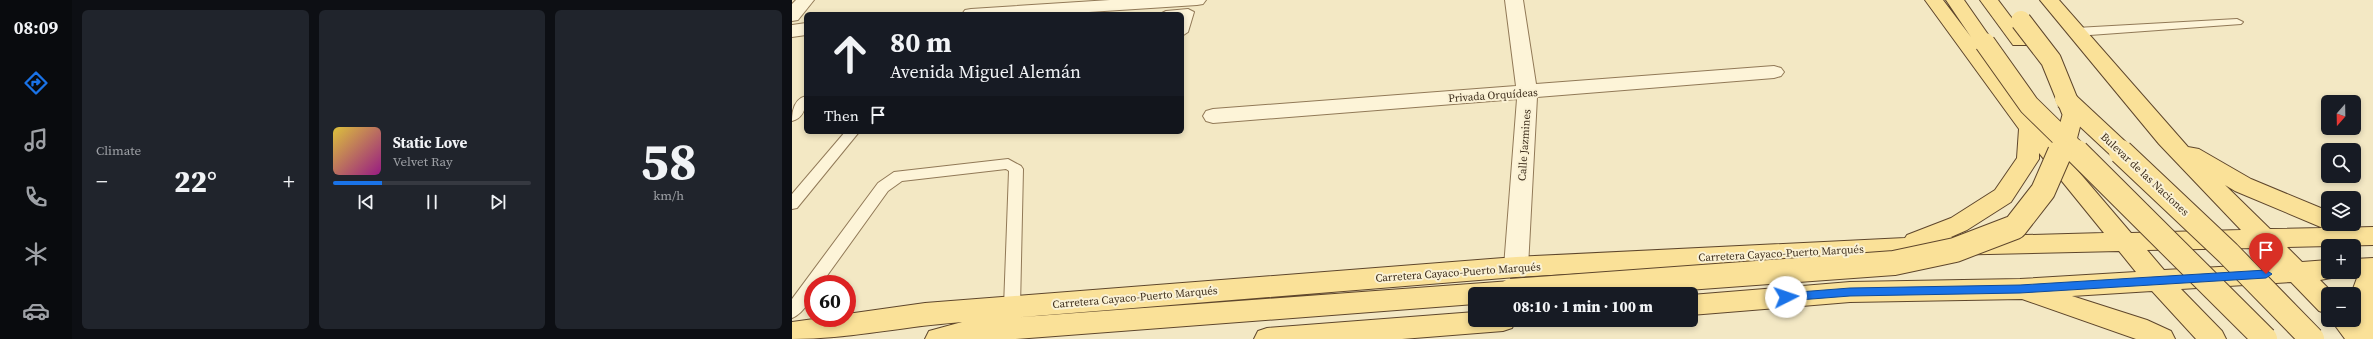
<!DOCTYPE html>
<meta charset="utf-8">
<style>
body{margin:0;font-family:"Source Serif 4",serif;background:#20242c;color:#f1f3f6;height:100vh;display:flex;flex-direction:column;font-size:15px;white-space:nowrap}
*{box-sizing:border-box;margin:0}
p{font-size:13px;color:#9ea1a6}
.icon{flex:none;width:22px;height:22px;fill:none;stroke:currentColor;stroke-width:2;stroke-linecap:round;stroke-linejoin:round}
.map{position:relative;flex:1;overflow:hidden}
.drawer{display:flex;flex-direction:column;gap:10px;padding:10px;background:#0d0f14;width:720px}
.drawer>*{flex:none}
.top-card{position:absolute;left:12px;top:12px;width:380px;height:122px;border-radius:6px;box-shadow:0 2px 6px #0003;background:#171b24;color:#f1f3f6;overflow:hidden}
.needle{width:26px;rotate:200deg}
.tools{position:absolute;left:1529px;top:95px;display:grid;gap:8px}
.tools a{display:grid;place-items:center;width:40px;height:40px;border-radius:6px;background:#171b24;box-shadow:0 2px 6px #0003;font-size:20px}
.speed{position:absolute;left:12px;top:275px;display:flex;gap:8px;font-size:20px;font-weight:700;text-align:center}
.speed>*{display:grid;place-content:center;width:52px;height:52px;border-radius:50%;background:#171b24;box-shadow:0 2px 6px #0003;line-height:1}
.speed .limit{border:6px solid #d22;background:#fff;color:#111}
.pin{position:absolute;display:grid;place-items:center;width:34px;height:34px;color:#fff;margin:-41px -17px;border-radius:50% 50% 50% 0;rotate:-45deg;box-shadow:0 0 4px #0007}
.pin .icon{rotate:45deg}
.me{position:absolute;width:44px;margin:-22px;rotate:86deg;stroke-linejoin:round;filter:drop-shadow(0 0 3px #0008)}
.turn{display:flex;align-items:center;gap:14px;height:84px;padding:0 20px;font-size:18px}
.turn .icon{width:52px;height:52px;stroke-width:2.5}
.turn b{display:block;font-size:28px;line-height:34px}
.then{display:flex;align-items:center;height:38px;padding:0 20px;background:#0003;gap:8px;font-size:15px}
.big{font-size:30px;font-weight:800;line-height:1.1}
.drawer .widget{flex:1;display:flex;flex-direction:column;justify-content:center;gap:6px;min-width:0;padding:0 14px;border-radius:6px;background:#20242c}
.drawer .dial{align-items:center;gap:0}
.dial b{font-size:52px;line-height:1}
.song{display:flex;align-items:center;gap:12px}
.cover{width:48px;height:48px;border-radius:6px;background:linear-gradient(135deg,hsl(50 70% 55%),hsl(310 70% 35%))}
.played{height:4px;border-radius:2px;background:linear-gradient(90deg,#1a73e8 25%,#363941 25%)}
.keys{display:flex;justify-content:space-around;direction:ltr}
.heat{display:flex;justify-content:space-between;align-items:center;font-size:22px;direction:ltr}
.drawer .tiles{flex:1;display:grid;gap:10px;grid-template-columns:repeat(3,1fr)}
.trip{position:absolute;left:676px;top:287px;width:230px;height:40px;border-radius:6px;background:#171b24;box-shadow:0 2px 6px #0003;font-weight:800;line-height:40px;text-align:center}
main{display:flex;flex:1;min-height:0}
.tabs{display:flex;flex-direction:column;width:72px;justify-content:space-around;align-items:center;background:#090b0e;color:#9ea1a6}
.tabs .icon{width:28px;height:28px}
.tabs .active{color:#1a73e8}
.tabs b{font-size:18px;color:#f1f3f6}
.map>svg:first-child{display:block}
.lines{fill:none;stroke-linecap:round;stroke-linejoin:round}
.service-casing{stroke:#917957;stroke-width:2}
.minor-casing{stroke:#917957;stroke-width:2}
.primary-casing{stroke:#5e462c;stroke-width:2}
.service{fill:#fdf4d8;fill-rule:evenodd}
.minor{fill:#fdf4d8;fill-rule:evenodd}
.primary{fill:#fae198;fill-rule:evenodd}
.primary-bridge-far1-casing{stroke:#5e462c;stroke-width:22;stroke-linecap:butt}
.primary-bridge-casing{stroke:#5e462c;stroke-width:26;stroke-linecap:butt}
.primary-bridge-far1{stroke:#fae198;stroke-width:20}
.primary-bridge{stroke:#fae198;stroke-width:24}
.route{fill:#1a73e8;stroke:#114b97}
.labels{text-anchor:middle;stroke-width:4;stroke-linejoin:round;paint-order:stroke}
.street-label{font-size:11px;fill:#3f2f1d;stroke:#faf1d4}
</style>
<main>
<nav class="tabs">
<b>08:09</b>
<svg class="icon active" aria-label="directions" viewBox="0 0 24 24"><path d="M12 3l9 9-9 9-9-9zM9 14v-3h6M13 9l2 2-2 2"/></svg>
<svg class="icon" aria-label="music" viewBox="0 0 24 24"><path d="M9 18V5l10-2v13"/><circle cx="6" cy="18" r="3"/><circle cx="16" cy="16" r="3"/></svg>
<svg class="icon" aria-label="phone" viewBox="0 0 24 24"><path d="M5 4h4l2 5-3 2q2 4 5 5l2-3 5 2v4C11 20 4 13 5 4z"/></svg>
<svg class="icon" aria-label="climate" viewBox="0 0 24 24"><path d="M12 3v18M4 7l16 10M4 17L20 7"/></svg>
<svg class="icon" aria-label="car" viewBox="0 0 24 24"><path d="M5 17H2v-5l4-1 3-4h7l3 4 3 1v5h-3M9 17h6M6 11h13"/><circle cx="7" cy="17" r="2"/><circle cx="17" cy="17" r="2"/></svg>
</nav>
<section class="drawer">
<div class="tiles">
<div class="widget"><p>Climate</p>
<div class="heat"><a>−</a><b class="big">22°</b><a>+</a></div>
</div>
<div class="widget">
<div class="song"><i class="cover"></i><div><b>Static Love</b><p>Velvet Ray</p></div></div>
<div class="played"></div>
<div class="keys"><svg class="icon" aria-label="previous" viewBox="0 0 24 24"><path d="M18 5L8 12l10 7zM5 5v14"/></svg><svg class="icon" aria-label="pause" viewBox="0 0 24 24"><path d="M8 5v14M16 5v14"/></svg><svg class="icon" aria-label="next" viewBox="0 0 24 24"><path d="M6 5l10 7-10 7zM19 5v14"/></svg></div>
</div>
<div class="widget dial"><b>58</b><p>km/h</p></div>
</div>
</section>
<div class="map">
<svg width="1581" height="339" viewBox="0 0 1581 339">
<rect width="100%" height="100%" fill="#f3e8c4"/>
<g class="lines">
<g class="service-casing">
<g id="service">
<polygon points="396,9 402,12 396,32 390,36 390,14 368,14 374,11"/>
<polygon points="1445,19 1451,22 1449,24 1284,36 1278,32 1284,28"/>
<path d="M14,96C14,107 12,118 0,121C0,111 2,99 14,96Z"/>
<polygon points="53,132 67,132 5,208 0,209 0,194"/>
<path d="M216,159L229,166L231,169L228,307L226,312L220,314L214,312L212,307L217,171L214,169L110,181L96,191L29,284H21C21,296 13,313 0,318V299L86,183L102,172Z"/>
</g>
</g>
<g class="minor-casing">
<g id="minor">
<polygon points="4,0 22,0 6,20 0,21 0,4"/>
<polygon points="318,0 414,0 411,4 405,5 266,14 170,14 173,10 179,9"/>
<polygon points="713,0 731,0 744,84 982,66 989,68 992,72 989,76 982,78 745,97 736,267 733,274 724,277 715,274 712,267 725,99 421,123 414,121 411,116 414,111 421,109 724,86"/>
<polygon points="14,23 14,35 0,37 0,25"/>
</g>
</g>
<g class="primary-casing">
<g id="primary">
<path d="M1133,0H1151L1179,37L1154,0H1172L1202,43L1200,47H1187L1245,123L1339,233L1449,230L1367,144L1248,0H1267L1396,147L1407,149L1459,179L1536,211V224H1546L1542,228L1581,227V245L1495,247L1510,262L1536,260V272H1547L1545,277L1528,280L1542,294H1536V314L1527,311L1499,282L1389,289L1430,331L1434,339H1404L1360,291L1280,296L1355,320L1379,331L1383,339H1344L1230,299L1058,302L899,315V295L1058,282L1228,279L1344,272L1327,251L1108,256L724,277L217,318L719,281L728,284L732,291L730,294H683V304L224,339H133L137,331L170,322C113,326 57,339 0,339V322L29,318H55V314L133,303L724,257L1113,238L1115,235L1159,218L1203,190L1225,158L1227,129ZM1247,153L1312,233L1159,237L1175,230L1219,202L1247,159ZM1433,185L1443,191L1531,228L1478,229ZM1466,248L1482,264L1372,270L1355,250Z"/>
<polygon points="1188,0 1206,0 1237,41 1235,45 1221,45"/>
<polygon points="1581,258 1581,339 1553,339 1539,320 1562,320 1562,313 1565,316 1562,294 1559,294 1565,278 1553,276 1551,272 1562,272 1562,259"/>
<polygon points="683,312 683,320 724,320 720,328 711,331 610,339 462,339 466,331 475,328"/>
</g>
</g>
<use href="#service" class="service"/>
<use href="#minor" class="minor"/>
<use href="#primary" class="primary"/>
<g class="primary-bridge-far1-casing">
<g id="primary-bridge-far1">
<polyline points="1229,21 1259,60 1281,114 1275,137 1268,153"/>
<polyline points="1193,43 1237,105 1286,153"/>
<polyline points="1273,99 1331,153"/>
</g>
</g>
<g class="primary-bridge-casing">
<g id="primary-bridge">
<polyline points="1285,152 1473,339"/>
<polyline points="1329,152 1436,253 1520,339"/>
<polyline points="719,291 1102,263 1163,250 1223,227 1251,191 1268,152"/>
</g>
</g>
<use href="#primary-bridge-far1" class="primary-bridge-far1"/>
<use href="#primary-bridge" class="primary-bridge"/>
</g>
<polygon class="route" points="1474,270 1480,274 1474,278 1228,293 1058,296 994,301 989,297 994,293 1058,288 1228,285"/>
<g class="labels">
<g class="street-label">
<text transform="translate(701 95) rotate(-4)" y="4">Privada Orquídeas</text>
<text transform="translate(732 145) rotate(-86)" y="4">Calle Jazmines</text>
<text transform="translate(1353 174) rotate(43)" y="4">Bulevar de las Naciones</text>
<text transform="translate(989 253) rotate(-3)" y="4">Carretera Cayaco-Puerto Marqués</text>
<text transform="translate(666 272) rotate(-4)" y="4">Carretera Cayaco-Puerto Marqués</text>
<text transform="translate(343 297) rotate(-5)" y="4">Carretera Cayaco-Puerto Marqués</text>
</g>
</g>
</svg>
<div class="tools">
<a><svg class="needle" viewBox="-14 -14 28 28"><path d="M0-13l5 13h-10z" fill="#e53935"/><path d="M0 13l5-13h-10z" fill="#9ea1a6"/></svg></a>
<a><svg class="icon" aria-label="search" viewBox="0 0 24 24"><circle cx="10" cy="10" r="6"/><path d="M15 15l6 6"/></svg></a>
<a><svg class="icon" aria-label="layers" viewBox="0 0 24 24"><path d="M12 4l9 5-9 5-9-5zM3 14l9 5 9-5"/></svg></a>
<a>+</a>
<a>−</a>
</div>
<div class="speed"><div class="limit">60</div></div>
<div class="pin" style="left:1474px;top:274px;background:#d93025"><svg class="icon" aria-label="arrive" viewBox="0 0 24 24"><path d="M6 21V4h12l-3 4 3 4H6"/></svg></div>
<svg class="me" style="left:994px;top:297px" viewBox="-20 -20 40 40"><circle r="19" fill="#fff"/><path d="M0-13L10 11 0 6-10 11z" fill="#1a73e8"/></svg>
<div class="trip">08:10 · 1 min · 100 m</div>
<div class="top-card">
<div class="turn"><svg class="icon" aria-label="ahead" viewBox="0 0 24 24"><path d="M12 20V5M6 11l6-6 6 6"/></svg><div><b>80 m</b>Avenida Miguel Alemán</div></div>
<div class="then">Then<svg class="icon" aria-label="arrive" viewBox="0 0 24 24"><path d="M6 21V4h12l-3 4 3 4H6"/></svg></div>
</div>
</div>
</main>
